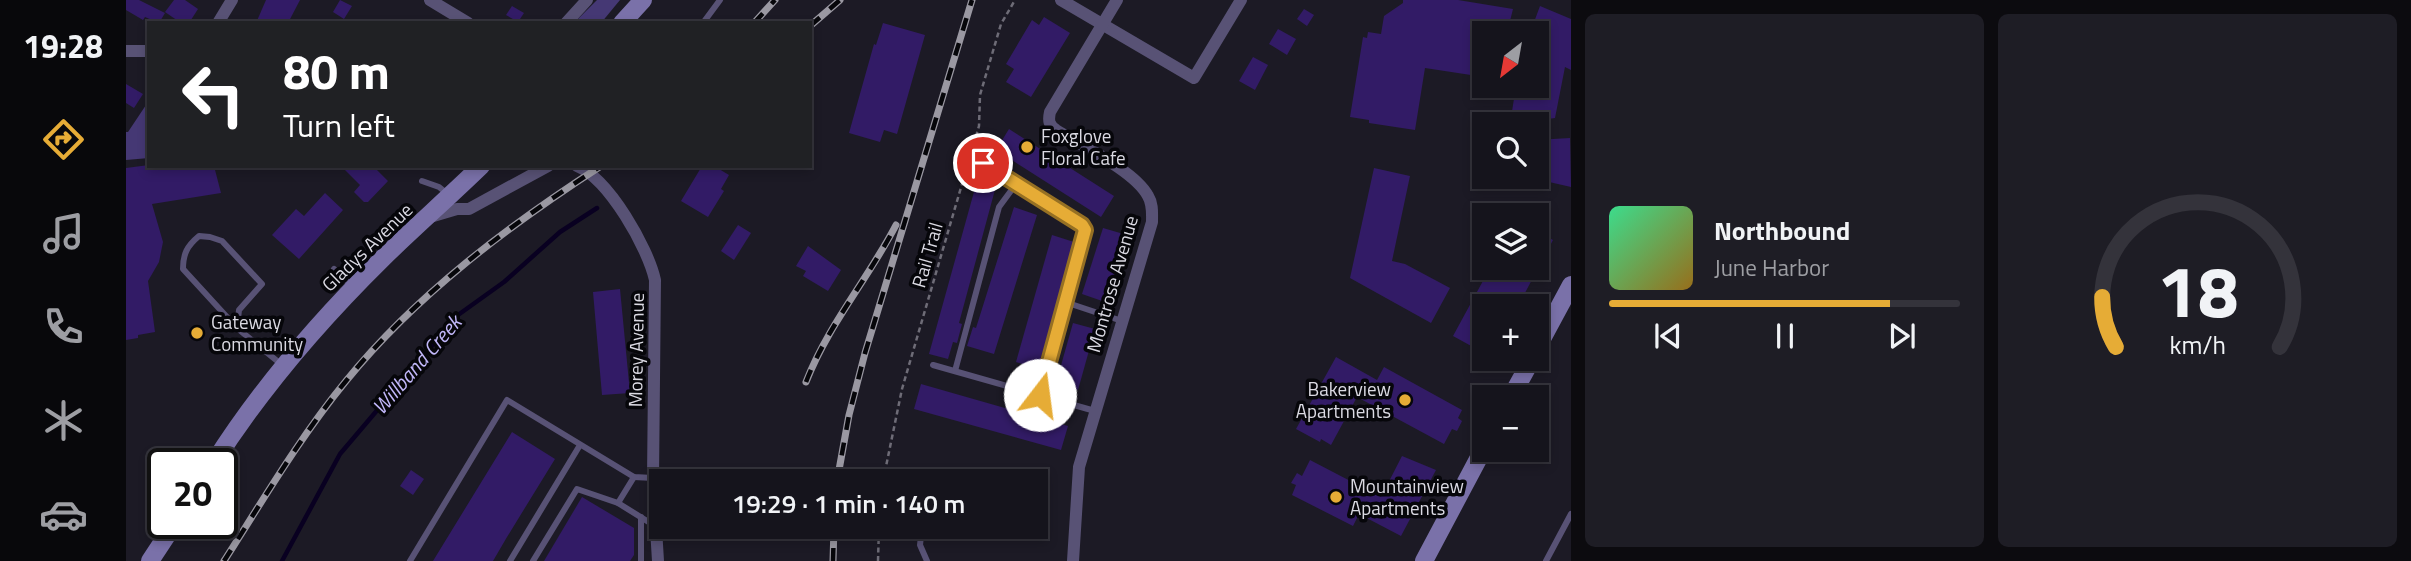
<!DOCTYPE html>
<meta charset="utf-8">
<style>
body{margin:0;font-family:"Titillium Web",sans-serif;background:#1e1d25;color:#f1f3f6;height:100vh;display:flex;flex-direction:column;font-size:26px;white-space:nowrap}
*{box-sizing:border-box;margin:0}
p{font-size:23px;color:#9d9ea3}
.icon{flex:none;width:38px;height:38px;fill:none;stroke:currentColor;stroke-width:2;stroke-linecap:round;stroke-linejoin:round}
.map{position:relative;flex:1;overflow:hidden}
.details{display:flex;flex-direction:column;gap:14px;padding:14px;background:#0c0b0f;width:840px}
.details>*{flex:none}
.banner{position:absolute;left:21px;top:21px;width:665px;height:147px;border-radius:0px;box-shadow:0 4px 10px #0003,0 0 0 2px #34333b;background:#202124;color:#fff;overflow:hidden}
.needle{width:46px;rotate:211deg}
.tools{position:absolute;left:1346px;top:21px;display:grid;gap:14px}
.tools a{display:grid;place-items:center;width:77px;height:77px;border-radius:0px;background:#15141c;box-shadow:0 4px 10px #0003,0 0 0 2px #34333b;font-size:35px}
.speed{position:absolute;left:21px;top:448px;display:flex;gap:14px;font-size:35px;font-weight:700;text-align:center}
.speed>*{display:grid;place-content:center;width:91px;height:91px;border-radius:50%;background:#15141c;box-shadow:0 4px 10px #0003,0 0 0 2px #34333b;line-height:1}
.speed .limit{border:4px solid #111;border-radius:10px;background:#fff;color:#111}
.pin{position:absolute;display:grid;place-items:center;width:60px;height:60px;color:#fff;margin:-30px;border:4px solid #fff;border-radius:50%;box-shadow:0 2px 7px #0007}
.me{position:absolute;width:77px;margin:-38px;rotate:15deg;stroke-linejoin:round;filter:drop-shadow(0 0 5px #0008)}
.turn{display:flex;align-items:center;gap:24px;height:147px;padding:0 21px;font-size:32px}
.turn .icon{width:91px;height:91px;stroke-width:2.5}
.turn b{display:block;font-size:49px;line-height:60px}
.details .widget{flex:1;display:flex;flex-direction:column;justify-content:center;gap:10px;min-width:0;padding:0 24px;border-radius:10px;background:#1e1d25}
.details .dial{align-items:center;gap:0}
.dial svg{height:182px;overflow:visible;fill:none;stroke:#34333b;stroke-width:7;stroke-linecap:round;text-anchor:middle}
.dial text{fill:#f1f3f6;stroke:none}
.song{display:flex;align-items:center;gap:21px}
.cover{width:84px;height:84px;border-radius:10px;background:linear-gradient(135deg,hsl(150 70% 55%),hsl(40 70% 35%))}
.played{height:7px;border-radius:4px;background:linear-gradient(90deg,#e6ac36 80%,#34333b 80%)}
.keys{display:flex;justify-content:space-around;direction:ltr}
.details .tiles{flex:1;display:grid;gap:14px;grid-template-columns:repeat(2,1fr)}
.trip{position:absolute;left:523px;top:469px;width:399px;height:70px;border-radius:0px;background:#15141c;box-shadow:0 4px 10px #0003,0 0 0 2px #34333b;font-weight:600;line-height:70px;text-align:center}
main{display:flex;flex:1;min-height:0}
.dock{display:flex;flex-direction:column;width:126px;justify-content:space-around;align-items:center;background:#08080b;color:#9d9ea3}
.dock .icon{width:49px;height:49px}
.dock .active{color:#e6ac36}
.dock b{font-size:32px;color:#f1f3f6}
.map>svg:first-child{display:block}
.green{fill:#453874}
.lines{fill:none;stroke-linecap:round;stroke-linejoin:round}
.stream{stroke:#090021;stroke-width:4.5}
.building{fill:#321b66}
.path{stroke:#6e6c77;stroke-width:2.5;stroke-dasharray:5 3.5;stroke-linecap:butt}
.lane{stroke:#585275;stroke-width:6}
.street{stroke:#585275;stroke-width:12}
.secondary{stroke:#7a71a9;stroke-width:18}
.rail-casing{stroke:#9a98a2;stroke-width:7}
.rail{stroke:#06060a;stroke-width:4.5;stroke-dasharray:13;stroke-linecap:butt}
.route-casing{stroke:#967023;stroke-width:18}
.route{stroke:#e6ac36;stroke-width:12}
.poi-dot{fill:#e6ac36;stroke:#06060a;stroke-width:2.5}
.labels{text-anchor:middle;stroke-width:7;stroke-linejoin:round;paint-order:stroke}
.poi-label{font-size:19px;fill:#dbdae3;stroke:#06060a;text-anchor:start}
.street-label{font-size:19px;fill:#dbdae3;stroke:#06060a}
.water-label{font-size:21px;font-style:italic;fill:#c1b7f9;stroke:#06060a}
</style>
<main>
<nav class="dock">
<b>19:28</b>
<svg class="icon active" aria-label="directions" viewBox="0 0 24 24"><path d="M12 3l9 9-9 9-9-9zM9 14v-3h6M13 9l2 2-2 2"/></svg>
<svg class="icon" aria-label="music" viewBox="0 0 24 24"><path d="M9 18V5l10-2v13"/><circle cx="6" cy="18" r="3"/><circle cx="16" cy="16" r="3"/></svg>
<svg class="icon" aria-label="phone" viewBox="0 0 24 24"><path d="M5 4h4l2 5-3 2q2 4 5 5l2-3 5 2v4C11 20 4 13 5 4z"/></svg>
<svg class="icon" aria-label="climate" viewBox="0 0 24 24"><path d="M12 3v18M4 7l16 10M4 17L20 7"/></svg>
<svg class="icon" aria-label="car" viewBox="0 0 24 24"><path d="M5 17H2v-5l4-1 3-4h7l3 4 3 1v5h-3M9 17h6M6 11h13"/><circle cx="7" cy="17" r="2"/><circle cx="17" cy="17" r="2"/></svg>
</nav>
<div class="map">
<svg width="1445" height="561" viewBox="0 0 1445 561">
<rect width="100%" height="100%" fill="#1c1a25"/>
<g class="green">
<polygon points="471,0 494,0 475,23 448,23"/>
<polygon points="20,105 23,105 23,158 0,160 0,132 2,132"/>
</g>
<g class="lines">
<polyline class="stream" points="156,561 214,454 332,315 378,282 434,232 471,208"/>
</g>
<g class="building">
<polygon points="0,0 13,0 39,13 33,23 19,17 17,20 0,10"/>
<polygon points="48,0 59,0 72,9 63,23 55,23 39,12"/>
<polygon points="140,0 174,0 162,23 130,23"/>
<polygon points="214,0 226,6 218,19 207,12"/>
<polygon points="1277,0 1332,0 1387,9 1384,21 1379,20 1378,33 1358,33 1358,77 1299,68 1289,130 1243,123 1243,120 1224,117 1237,37 1241,38 1242,32 1255,34 1258,16 1277,3"/>
<polygon points="386,6 398,13 392,22 380,15"/>
<polygon points="1414,6 1445,19 1445,70 1439,67 1429,118 1384,124 1390,86 1410,86 1410,33 1404,33"/>
<polygon points="1178,9 1188,15 1181,26 1171,19"/>
<polygon points="918,17 944,33 905,97 880,82 888,69 880,64 906,20 913,25"/>
<polygon points="757,23 799,35 771,134 758,130 754,142 723,133 748,44 750,45"/>
<polygon points="1152,29 1170,39 1161,55 1143,44"/>
<polygon points="1127,57 1142,65 1129,90 1113,81"/>
<polygon points="0,84 17,94 8,108 0,103"/>
<polygon points="883,129 988,196 975,217 870,150"/>
<polygon points="1444,138 1445,187 1410,179 1410,140"/>
<polygon points="23,165 88,166 95,193 26,204 37,242 33,262 22,281 29,332 12,335 12,338 0,340 0,168"/>
<polygon points="215,166 247,166 262,181 242,202 238,202 228,192 234,185"/>
<polygon points="576,166 588,166 603,175 595,189 598,191 582,217 555,201"/>
<polygon points="1248,168 1284,176 1266,261 1279,264 1324,288 1305,323 1224,278"/>
<polygon points="851,181 870,186 833,323 836,324 831,343 827,342 822,359 803,354"/>
<polygon points="199,193 217,210 173,259 146,235 170,209 178,216"/>
<polygon points="888,207 911,215 868,354 841,346 847,327 850,328"/>
<polygon points="612,225 625,233 608,260 595,251"/>
<polygon points="977,228 1001,235 979,302 956,294"/>
<polygon points="1410,231 1427,240 1392,306 1358,306 1358,353 1327,336 1364,268 1410,268"/>
<polygon points="926,235 948,242 912,369 890,362"/>
<polygon points="682,246 715,270 702,291 677,276 680,271 670,266"/>
<polygon points="494,289 504,393 476,395 467,292"/>
<polygon points="947,323 969,329 952,390 930,383"/>
<polygon points="1210,357 1251,380 1258,367 1336,410 1332,418 1336,421 1331,431 1326,429 1318,444 1231,397 1205,445 1195,439 1194,442 1170,429"/>
<polygon points="795,384 942,426 935,450 788,409"/>
<polygon points="386,432 429,459 381,537 367,561 307,561"/>
<polygon points="1276,456 1310,470 1275,536 1233,514 1227,526 1166,495 1170,485 1165,483 1171,473 1176,476 1184,460 1255,497"/>
<polygon points="285,470 298,479 287,495 274,486"/>
<polygon points="456,497 508,528 508,555 504,561 418,561"/>
</g>
<g class="lines">
<g class="path">
<polyline points="757,481 776,389 853,126 854,95 875,24 889,0"/>
<polyline points="752,561 753,527"/>
</g>
<g class="lane">
<polyline points="577,23 594,0"/>
<polyline points="857,163 956,225 959,230 914,395"/>
<polyline points="296,181 313,187 323,195"/>
<path d="M73,236L84,237L96,241L136,284L113,310L111,328L57,269C57,254 61,246 73,236Z"/>
<polyline points="208,269 227,287"/>
<polyline points="939,302 996,321"/>
<polyline points="111,328 156,365"/>
<polyline points="807,365 969,411"/>
<polyline points="829,371 873,207 890,184"/>
<polyline points="800,481 801,473"/>
<polyline points="492,503 508,477"/>
<polyline points="515,517 515,561"/>
<polyline points="796,527 794,545 801,561"/>
<polyline points="284,561 381,400 508,477 527,478"/>
<polyline points="384,561 454,445"/>
<polyline points="407,561 451,489 492,503 529,526"/>
<polyline points="1420,561 1445,514"/>
</g>
<g class="street">
<polyline points="304,0 342,23"/>
<polyline points="935,0 1068,78 1115,0"/>
<polyline points="92,23 106,0"/>
<polyline points="440,23 461,0"/>
<polyline points="0,51 23,51"/>
<path d="M451,166C483,179 522,248 529,280L527,478L532,561"/>
<polyline points="304,217 331,209 343,209 422,166"/>
<path d="M947,561L953,467L1026,222C1026,213 1027,204 1022,196C1009,171 954,145 930,130C923,125 922,121 924,112L991,0"/>
</g>
<g class="secondary">
<polyline points="496,23 517,0"/>
<polyline points="1410,350 1445,285"/>
<polyline points="1385,397 1406,359"/>
<path d="M87,464C135,388 193,321 257,258C289,227 323,197 355,166"/>
<polyline points="24,561 49,523"/>
<polyline points="1298,561 1358,448"/>
</g>
<g class="rail-casing">
<g id="rail">
<polyline points="628,23 649,0"/>
<polyline points="684,26 714,0"/>
<path d="M680,382C702,325 742,279 770,225"/>
<polyline points="711,481 723,415 739,353 846,0"/>
<path d="M98,561C137,500 174,437 220,381C290,295 382,226 475,166"/>
<polyline points="707,561 708,527"/>
</g>
</g>
<use href="#rail" class="rail"/>
</g>
<g class="lines">
<g class="route-casing">
<polyline id="route" points="857,163 956,225 959,230 914,395"/>
</g>
<use href="#route" class="route"/>
</g>
<g class="poi-dot">
<circle cx="901" cy="147" r="7"/>
<circle cx="71" cy="333" r="7"/>
<circle cx="1279" cy="400" r="7"/>
<circle cx="1210" cy="497" r="7"/>
</g>
<g class="labels">
<g class="poi-label">
<text x="915" y="143">Foxglove<tspan x="915" dy="22">Floral Cafe</tspan></text>
<text x="85" y="329">Gateway<tspan x="85" dy="22">Community</tspan></text>
<text x="1265" y="396" text-anchor="end">Bakerview<tspan x="1265" dy="22">Apartments</tspan></text>
<text x="1224" y="493">Mountainview<tspan x="1224" dy="22">Apartments</tspan></text>
</g>
<g class="street-label">
<text transform="translate(241 247) rotate(-44)" y="7">Gladys Avenue</text>
<text transform="translate(801 255) rotate(-74)" y="7">Rail Trail</text>
<text transform="translate(986 284) rotate(-74)" y="7">Montrose Avenue</text>
<text transform="translate(510 350) rotate(-89)" y="7">Morey Avenue</text>
</g>
<g class="water-label">
<text transform="translate(291 365) rotate(-49)" y="7">Willband Creek</text>
</g>
</g>
</svg>
<div class="tools">
<a><svg class="needle" viewBox="-14 -14 28 28"><path d="M0-13l5 13h-10z" fill="#e53935"/><path d="M0 13l5-13h-10z" fill="#9d9ea3"/></svg></a>
<a><svg class="icon" aria-label="search" viewBox="0 0 24 24"><circle cx="10" cy="10" r="6"/><path d="M15 15l6 6"/></svg></a>
<a><svg class="icon" aria-label="layers" viewBox="0 0 24 24"><path d="M12 4l9 5-9 5-9-5zM3 14l9 5 9-5"/></svg></a>
<a>+</a>
<a>−</a>
</div>
<div class="speed"><div class="limit">20</div></div>
<div class="pin" style="left:857px;top:163px;background:#d93025"><svg class="icon" aria-label="arrive" viewBox="0 0 24 24"><path d="M6 21V4h12l-3 4 3 4H6"/></svg></div>
<svg class="me" style="left:914px;top:395px" viewBox="-20 -20 40 40"><circle r="19" fill="#fff"/><path d="M0-13L10 11 0 6-10 11z" fill="#e6ac36"/></svg>
<div class="trip">19:29 · 1 min · 140 m</div>
<div class="banner">
<div class="turn"><svg class="icon" aria-label="left" viewBox="0 0 24 24"><path d="M17 20v-9H6M10 6l-5 5 5 5"/></svg><div><b>80 m</b>Turn left</div></div>
</div>
</div>
<section class="details">
<div class="tiles">
<div class="widget">
<div class="song"><i class="cover"></i><div><b>Northbound</b><p>June Harbor</p></div></div>
<div class="played"></div>
<div class="keys"><svg class="icon" aria-label="previous" viewBox="0 0 24 24"><path d="M18 5L8 12l10 7zM5 5v14"/></svg><svg class="icon" aria-label="pause" viewBox="0 0 24 24"><path d="M8 5v14M16 5v14"/></svg><svg class="icon" aria-label="next" viewBox="0 0 24 24"><path d="M6 5l10 7-10 7zM19 5v14"/></svg></div>
</div>
<div class="widget dial"><svg viewBox="0 0 100 80">
<path d="M14 69A42 42 0 1 1 86 69"/>
<path d="M14 69A42 42 0 0 1 8 47" stroke="#e6ac36"/>
<text x="50" y="56" font-size="32" font-weight="700">18</text>
<text x="50" y="72" font-size="11">km/h</text>
</svg></div>
</div>
</section>
</main>
